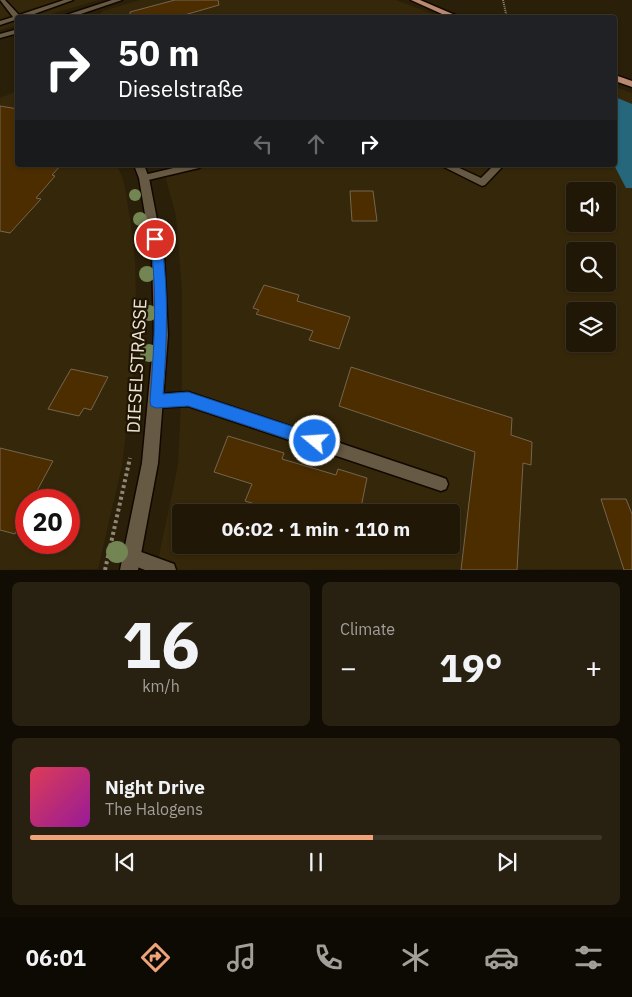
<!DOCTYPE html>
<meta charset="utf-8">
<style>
body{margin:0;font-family:"IBM Plex Sans",sans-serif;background:#282011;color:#f1f3f6;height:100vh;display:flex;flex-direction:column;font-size:19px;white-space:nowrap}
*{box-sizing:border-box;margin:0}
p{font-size:16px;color:#a29f9b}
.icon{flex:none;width:28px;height:28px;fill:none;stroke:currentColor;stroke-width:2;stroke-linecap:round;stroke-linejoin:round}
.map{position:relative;height:570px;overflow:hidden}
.sheet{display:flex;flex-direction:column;gap:12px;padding:12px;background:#120d04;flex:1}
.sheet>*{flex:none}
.hud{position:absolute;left:15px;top:15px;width:602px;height:152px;border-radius:5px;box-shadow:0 1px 4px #0004,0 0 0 1px #3d3628;background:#202124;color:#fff;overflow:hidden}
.fabs{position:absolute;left:566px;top:182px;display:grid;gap:10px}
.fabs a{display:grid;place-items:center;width:50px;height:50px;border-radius:5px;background:#201707;box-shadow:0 1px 4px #0004,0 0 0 1px #3d3628;font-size:25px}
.speed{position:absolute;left:15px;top:489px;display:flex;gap:10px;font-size:25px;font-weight:700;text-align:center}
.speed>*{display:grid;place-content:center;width:65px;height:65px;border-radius:50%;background:#201707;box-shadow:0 1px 4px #0004,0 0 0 1px #3d3628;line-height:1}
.speed .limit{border:8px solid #d22;background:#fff;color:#111}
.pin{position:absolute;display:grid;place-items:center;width:42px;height:42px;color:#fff;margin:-21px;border:2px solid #fff;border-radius:50%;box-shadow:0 1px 5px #0007}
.me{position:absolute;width:55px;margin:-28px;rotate:288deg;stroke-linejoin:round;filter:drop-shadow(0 0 4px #0008)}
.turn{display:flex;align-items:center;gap:18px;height:105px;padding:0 20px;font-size:22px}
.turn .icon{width:65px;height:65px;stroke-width:2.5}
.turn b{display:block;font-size:35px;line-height:42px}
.lanes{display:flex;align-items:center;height:48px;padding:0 20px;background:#0003;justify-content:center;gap:25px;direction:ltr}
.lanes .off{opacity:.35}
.big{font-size:38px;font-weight:700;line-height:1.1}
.sheet .card{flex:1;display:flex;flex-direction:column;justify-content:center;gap:8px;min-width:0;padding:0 18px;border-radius:8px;background:#282011}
.sheet .dial{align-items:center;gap:0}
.dial b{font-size:65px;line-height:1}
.song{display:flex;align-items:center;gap:15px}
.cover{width:60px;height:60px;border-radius:8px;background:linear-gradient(135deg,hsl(350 70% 55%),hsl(300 70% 35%))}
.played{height:5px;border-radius:2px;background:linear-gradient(90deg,#efa378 60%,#3d3628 60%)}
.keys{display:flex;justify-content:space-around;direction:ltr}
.heat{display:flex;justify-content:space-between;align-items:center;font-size:28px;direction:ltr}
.sheet .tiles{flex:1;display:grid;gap:12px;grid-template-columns:1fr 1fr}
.card:last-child{grid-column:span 2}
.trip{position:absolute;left:172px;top:504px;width:288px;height:50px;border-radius:5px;background:#201707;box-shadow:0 1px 4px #0004,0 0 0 1px #3d3628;font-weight:700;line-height:50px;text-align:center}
.dock{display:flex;height:80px;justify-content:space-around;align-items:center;background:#0d0903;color:#a29f9b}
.dock .icon{width:35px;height:35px}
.dock .current{color:#efa378}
.dock b{font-size:22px;color:#f1f3f6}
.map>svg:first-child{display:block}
.built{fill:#35270a;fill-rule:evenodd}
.water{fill:#26677c}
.building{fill:#4c2d00;stroke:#756450}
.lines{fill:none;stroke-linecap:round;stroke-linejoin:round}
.service-casing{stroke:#120800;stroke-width:3}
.minor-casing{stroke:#120800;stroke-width:3}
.tertiary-casing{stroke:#120800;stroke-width:3}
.primary-casing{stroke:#120800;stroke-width:3}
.path-far1{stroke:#908776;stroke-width:2;stroke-dasharray:1 1;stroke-linecap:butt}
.path{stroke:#908776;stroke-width:4;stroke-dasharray:3 3;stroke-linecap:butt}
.service{fill:#675a44;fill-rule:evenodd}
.minor{fill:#675a44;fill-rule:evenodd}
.tertiary{fill:#675a44;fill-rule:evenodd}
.primary{fill:#ba8972;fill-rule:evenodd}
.tree{fill:#748554}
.route{fill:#1a73e8;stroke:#114b97}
.labels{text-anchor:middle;stroke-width:4.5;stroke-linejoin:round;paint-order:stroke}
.street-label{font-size:18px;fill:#ebe4d7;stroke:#201502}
</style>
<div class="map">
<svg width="632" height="570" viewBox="0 0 632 570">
<rect width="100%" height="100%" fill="#2a1f09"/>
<g class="built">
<polygon points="0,0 99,0 41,17 18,18 17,25 0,30"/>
<polygon points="140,0 396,0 441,17 98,16 103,11"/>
<path d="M615,87L632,93V569L156,570L178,465L182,382V291L176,216L162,165H615ZM575,191H608V224H575ZM575,251H608V284H575ZM575,311H608V344H575ZM181,512H451V545H181Z"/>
<path d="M17,91L18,165H117L124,182L131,225L135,260L137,339L122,466L98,569L0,570V98ZM26,500H69V542H26Z"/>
</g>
<polygon class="water" points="615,97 632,104 632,188 626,188 614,165"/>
<g class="building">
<polygon points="175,0 218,0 219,5 174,18 130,18 130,12"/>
<polygon points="0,106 18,109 18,165 61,165 52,175 55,176 36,198 41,199 10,233 0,231"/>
<polygon points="350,191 373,191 377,221 352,221"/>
<polygon points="264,285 299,295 297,301 350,317 339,349 309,340 313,331 256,314 259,310 253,308"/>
<polygon points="351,367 512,418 511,435 532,442 531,465 523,463 517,570 461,570 475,452 339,406"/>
<polygon points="71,369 108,377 91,410 84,408 79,416 48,409"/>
<polygon points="228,436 284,453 282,459 336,475 338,469 367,478 360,512 281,512 245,501 252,484 214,472"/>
<polygon points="0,448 53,461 32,500 26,500 26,511 15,534 0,530"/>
<polygon points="601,499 626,499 632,514 632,570 624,570"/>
</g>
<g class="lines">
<g class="service-casing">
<g id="service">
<polygon points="0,0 5,0 19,15 64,0 73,0 23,18 18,18 18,19 0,25 0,21 13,17"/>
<polygon points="186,165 204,165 199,168 144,181 139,178 144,175"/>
<polygon points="440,165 453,165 481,178 494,165 504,165 485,185 482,186"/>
<polygon points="188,392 441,477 446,479 448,484 446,489 441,491 188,406 156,408 151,406 149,401 151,396 156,394"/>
<polygon points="133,549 174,564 176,570 145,570 127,563 125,557 127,551"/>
</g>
</g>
<g class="minor-casing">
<polygon id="minor" points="134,165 144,165 149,178 164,256 168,335 158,463 138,570 120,570 142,463 154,335 152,256 139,178"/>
</g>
<g class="tertiary-casing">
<g id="tertiary">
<polygon points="112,0 122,0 69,18 57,18"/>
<polygon points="18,29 18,33 0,38 0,34"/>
</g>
</g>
<g class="primary-casing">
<g id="primary">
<polygon points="411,0 420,0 462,18 451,18"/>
<polygon points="615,75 632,81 632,87 615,81"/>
</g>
</g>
<polyline class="path-far1" points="503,0 507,18"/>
<polyline class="path" points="105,570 130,458"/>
<use href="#service" class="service"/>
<use href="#minor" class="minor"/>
<use href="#tertiary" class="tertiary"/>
<use href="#primary" class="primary"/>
</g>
<g class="tree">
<circle cx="135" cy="195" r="6"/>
<circle cx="140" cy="219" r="7"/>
<circle cx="147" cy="274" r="8"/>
<circle cx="149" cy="313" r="8"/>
<circle cx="149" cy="353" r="9"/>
<circle cx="117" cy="552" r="11"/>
</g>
<path class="route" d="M155,235L161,239C169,290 167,343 163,394L188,392L315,434L320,436L322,441L320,446L315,448L188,406L156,408L151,406L150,401C154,348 158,293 150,239Z"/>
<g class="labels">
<g class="street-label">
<text transform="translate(137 366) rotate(-87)" y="6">DIESELSTRASSE</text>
</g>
</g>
</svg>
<div class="fabs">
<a><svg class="icon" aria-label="sound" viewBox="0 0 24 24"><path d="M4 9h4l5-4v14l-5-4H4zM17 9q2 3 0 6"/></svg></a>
<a><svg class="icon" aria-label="search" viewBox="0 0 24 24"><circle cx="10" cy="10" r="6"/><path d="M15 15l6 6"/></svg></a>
<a><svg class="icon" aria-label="layers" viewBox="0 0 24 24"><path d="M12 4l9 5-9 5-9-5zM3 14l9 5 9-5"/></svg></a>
</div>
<div class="speed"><div class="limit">20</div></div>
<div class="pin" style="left:155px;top:239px;background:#d93025"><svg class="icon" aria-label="arrive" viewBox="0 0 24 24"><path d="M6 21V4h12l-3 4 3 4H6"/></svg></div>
<svg class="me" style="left:315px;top:441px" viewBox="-20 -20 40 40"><circle r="17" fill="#1a73e8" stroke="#fff" stroke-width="3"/><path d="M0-11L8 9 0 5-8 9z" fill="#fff"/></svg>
<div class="trip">06:02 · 1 min · 110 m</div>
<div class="hud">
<div class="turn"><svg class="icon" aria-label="right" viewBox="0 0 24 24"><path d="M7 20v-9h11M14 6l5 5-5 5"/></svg><div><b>50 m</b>Dieselstraße</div></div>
<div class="lanes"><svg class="icon off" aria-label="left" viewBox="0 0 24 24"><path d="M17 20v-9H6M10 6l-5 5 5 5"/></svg><svg class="icon off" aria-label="ahead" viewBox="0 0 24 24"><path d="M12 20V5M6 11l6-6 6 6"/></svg><svg class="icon" aria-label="right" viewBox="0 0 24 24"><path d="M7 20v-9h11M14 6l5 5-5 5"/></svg></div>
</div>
</div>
<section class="sheet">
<div class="tiles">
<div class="card dial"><b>16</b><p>km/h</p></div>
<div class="card"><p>Climate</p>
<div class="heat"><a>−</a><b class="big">19°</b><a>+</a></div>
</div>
<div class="card">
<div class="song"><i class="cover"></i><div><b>Night Drive</b><p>The Halogens</p></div></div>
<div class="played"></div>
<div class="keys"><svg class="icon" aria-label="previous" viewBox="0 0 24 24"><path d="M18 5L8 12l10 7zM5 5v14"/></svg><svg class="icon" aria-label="pause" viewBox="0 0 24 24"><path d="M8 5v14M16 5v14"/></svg><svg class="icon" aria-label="next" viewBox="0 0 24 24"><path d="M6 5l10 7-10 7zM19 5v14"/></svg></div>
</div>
</div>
</section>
<nav class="dock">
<b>06:01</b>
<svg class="icon current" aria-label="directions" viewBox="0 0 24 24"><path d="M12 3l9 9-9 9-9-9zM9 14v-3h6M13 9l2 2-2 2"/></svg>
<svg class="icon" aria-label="music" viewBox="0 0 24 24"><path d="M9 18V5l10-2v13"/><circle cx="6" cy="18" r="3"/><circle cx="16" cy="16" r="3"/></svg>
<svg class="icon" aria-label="phone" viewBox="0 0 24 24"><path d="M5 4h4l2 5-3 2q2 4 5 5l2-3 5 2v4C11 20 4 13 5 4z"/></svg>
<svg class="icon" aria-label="climate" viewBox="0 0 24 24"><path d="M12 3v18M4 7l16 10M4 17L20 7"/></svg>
<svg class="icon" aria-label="car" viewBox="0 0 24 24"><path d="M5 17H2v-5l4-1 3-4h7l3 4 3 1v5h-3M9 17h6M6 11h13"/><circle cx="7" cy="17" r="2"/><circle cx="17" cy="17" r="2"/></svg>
<svg class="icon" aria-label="filters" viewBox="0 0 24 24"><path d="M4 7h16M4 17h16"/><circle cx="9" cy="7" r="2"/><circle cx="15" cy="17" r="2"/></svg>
</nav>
